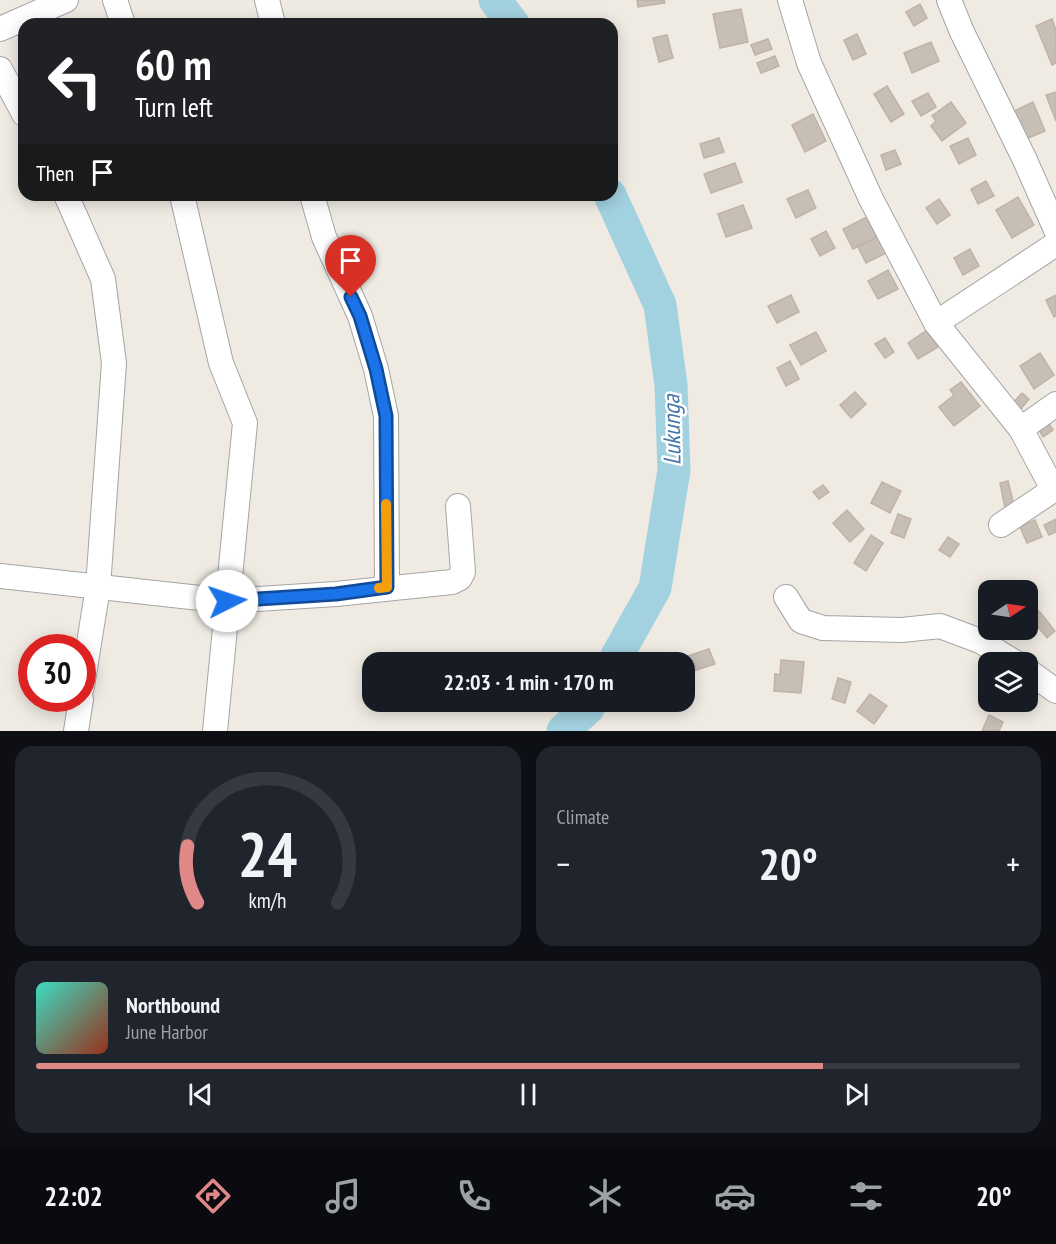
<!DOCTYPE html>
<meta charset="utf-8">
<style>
body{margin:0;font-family:"PT Sans Narrow",sans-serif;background:#20242c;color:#f1f3f6;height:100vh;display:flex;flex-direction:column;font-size:22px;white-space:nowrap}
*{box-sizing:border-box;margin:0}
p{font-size:20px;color:#9ea1a6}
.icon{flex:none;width:33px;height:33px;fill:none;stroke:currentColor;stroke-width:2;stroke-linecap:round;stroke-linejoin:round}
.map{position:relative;height:731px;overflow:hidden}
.panel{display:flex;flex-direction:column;gap:15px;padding:15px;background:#0d0f14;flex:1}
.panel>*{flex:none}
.guide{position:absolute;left:18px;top:18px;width:600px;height:183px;border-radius:18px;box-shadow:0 3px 15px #0003;background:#202124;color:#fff;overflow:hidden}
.needle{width:39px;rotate:77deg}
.controls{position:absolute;left:978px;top:580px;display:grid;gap:12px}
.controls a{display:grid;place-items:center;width:60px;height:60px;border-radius:12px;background:#171b24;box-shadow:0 3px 15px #0003;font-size:30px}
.speed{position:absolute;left:18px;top:634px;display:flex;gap:12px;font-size:30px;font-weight:700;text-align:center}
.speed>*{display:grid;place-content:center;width:78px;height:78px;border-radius:50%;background:#171b24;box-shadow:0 3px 15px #0003;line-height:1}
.speed .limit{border:9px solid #d22;background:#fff;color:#111}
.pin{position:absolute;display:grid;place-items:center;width:51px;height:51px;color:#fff;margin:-62px -26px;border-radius:50% 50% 50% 0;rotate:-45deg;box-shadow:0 0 6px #0007}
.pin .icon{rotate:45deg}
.me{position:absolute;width:66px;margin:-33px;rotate:86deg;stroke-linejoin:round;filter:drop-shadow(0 0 4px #0008)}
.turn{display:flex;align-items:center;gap:21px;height:126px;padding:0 18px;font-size:27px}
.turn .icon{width:78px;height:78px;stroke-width:2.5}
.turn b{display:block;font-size:42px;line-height:51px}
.then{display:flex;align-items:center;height:57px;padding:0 18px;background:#0003;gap:12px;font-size:22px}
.big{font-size:45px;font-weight:600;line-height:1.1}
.panel .widget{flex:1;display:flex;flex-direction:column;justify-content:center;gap:9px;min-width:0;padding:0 21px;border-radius:18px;background:#20242c}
.panel .dial{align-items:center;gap:0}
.dial svg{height:156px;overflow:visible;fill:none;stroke:#363941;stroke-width:7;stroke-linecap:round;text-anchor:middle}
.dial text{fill:#f1f3f6;stroke:none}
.song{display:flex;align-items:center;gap:18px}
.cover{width:72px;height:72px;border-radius:9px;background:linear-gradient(135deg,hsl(170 70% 55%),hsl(10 70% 35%))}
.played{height:6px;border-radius:3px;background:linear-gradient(90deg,#e08787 80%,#363941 80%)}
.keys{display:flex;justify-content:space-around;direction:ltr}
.heat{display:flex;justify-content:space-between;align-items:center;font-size:33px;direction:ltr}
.panel .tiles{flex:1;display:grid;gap:15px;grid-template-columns:1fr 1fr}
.widget:last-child{grid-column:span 2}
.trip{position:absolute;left:362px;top:652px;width:333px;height:60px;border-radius:18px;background:#171b24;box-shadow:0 3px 15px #0003;font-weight:600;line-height:60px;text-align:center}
.dock{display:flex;height:96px;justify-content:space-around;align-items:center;background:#090b0e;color:#9ea1a6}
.dock .icon{width:42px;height:42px}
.dock .on{color:#e08787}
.dock b{font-size:27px;color:#f1f3f6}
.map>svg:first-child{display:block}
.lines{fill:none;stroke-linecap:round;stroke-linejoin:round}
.river{stroke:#a2d1df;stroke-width:33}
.building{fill:#c7beb6;stroke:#c2b2a5;stroke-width:1.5}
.minor-casing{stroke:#a5a5a5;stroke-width:26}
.minor{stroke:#fff;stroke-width:24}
.route-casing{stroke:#114b97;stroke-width:15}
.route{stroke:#1a73e8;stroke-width:10}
.slow{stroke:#f59e0b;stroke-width:10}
.labels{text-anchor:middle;stroke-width:5;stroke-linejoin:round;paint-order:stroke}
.water-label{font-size:24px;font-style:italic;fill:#4376aa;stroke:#fff}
</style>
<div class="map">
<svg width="1056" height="731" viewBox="0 0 1056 731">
<rect width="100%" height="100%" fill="#efebe3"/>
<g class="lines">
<g class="river">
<polyline points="495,0 513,24"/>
<polyline points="610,195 660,305 671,385 674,470 655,588 613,663"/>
<polyline points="563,731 588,708 591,702"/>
</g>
</g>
<g class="building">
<polygon points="637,0 664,0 665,3 638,7"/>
<polygon points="920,4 927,18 914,26 906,12"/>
<polygon points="741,9 748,42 720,48 713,14"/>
<polygon points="1052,19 1056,30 1056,63 1052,65 1036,26"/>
<polygon points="857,34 866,54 853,60 844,40"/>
<polygon points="667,35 673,58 659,62 653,38"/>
<polygon points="768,39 772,49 755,55 751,45"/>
<polygon points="931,42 939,61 912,73 904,53"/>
<polygon points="775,56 779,66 761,73 757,63"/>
<polygon points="887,86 904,114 891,122 874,94"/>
<polygon points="1056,92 1056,121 1046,95"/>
<polygon points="928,93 936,107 921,116 912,101"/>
<polygon points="951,102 966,123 942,141 931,126 936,121 932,116"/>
<polygon points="1033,102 1045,131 1026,139 1014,111"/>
<polygon points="813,114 826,141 805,152 792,125"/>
<polygon points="719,138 724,152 704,158 700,144"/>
<polygon points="968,138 976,155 959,164 950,146"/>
<polygon points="895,150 901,164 886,170 881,155"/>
<polygon points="735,163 742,182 711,193 704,174"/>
<polygon points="986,181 994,196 978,204 971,189"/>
<polygon points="808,190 816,208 796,218 787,199"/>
<polygon points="1018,197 1034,225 1012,238 996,210"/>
<polygon points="939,199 950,215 937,224 926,208"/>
<polygon points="743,205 752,228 726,237 718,214"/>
<polygon points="867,217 877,237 853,249 843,229"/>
<polygon points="826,231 835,248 820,256 811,239"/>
<polygon points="877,237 886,253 866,263 858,247"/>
<polygon points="970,249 979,266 963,275 954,258"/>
<polygon points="888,270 898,289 878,299 868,281"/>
<polygon points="791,295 799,312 777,323 768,306"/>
<polygon points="1056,295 1056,316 1054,317 1046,300"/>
<polygon points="927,330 938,347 918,359 908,343"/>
<polygon points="816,332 826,351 801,365 790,345"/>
<polygon points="885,338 894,352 885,358 875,344"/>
<polygon points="1040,353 1054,375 1034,389 1020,366"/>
<polygon points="790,361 799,379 786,386 777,368"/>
<polygon points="961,382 980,406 954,426 939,407 954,395 950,390"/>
<polygon points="855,392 866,404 851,418 840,405"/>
<polygon points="1022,393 1029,399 1020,410 1013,403"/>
<polygon points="1045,417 1053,430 1043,437 1035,423"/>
<polygon points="1008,481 1014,505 1005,508 1000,483"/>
<polygon points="882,482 901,491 890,513 871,503"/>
<polygon points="823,485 829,492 819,499 813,492"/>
<polygon points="847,510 864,529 850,542 833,523"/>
<polygon points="898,514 911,519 904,538 891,533"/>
<polygon points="1056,519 1056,532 1049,535 1044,525"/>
<polygon points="1035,520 1042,537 1027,543 1020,527"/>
<polygon points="871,535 883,543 866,571 854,563"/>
<polygon points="948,537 959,544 950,557 939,550"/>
<polygon points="1039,611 1055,631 1047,638 1031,618"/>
<polygon points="709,649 715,664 690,672 685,657"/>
<polygon points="781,660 804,662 801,693 774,691 775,674 780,675"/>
<polygon points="838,678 851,682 845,703 832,699"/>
<polygon points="870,694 887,706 874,724 857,711"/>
<polygon points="989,715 1003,722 999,731 982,731"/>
</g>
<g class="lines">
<g class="minor-casing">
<g id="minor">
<polyline points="115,0 123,24"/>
<polyline points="267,0 273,24"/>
<polyline points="790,0 809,63 871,199 936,323 1021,429 1053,489"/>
<polyline points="949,0 962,32 1024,158 1056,230"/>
<polyline points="0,29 66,0"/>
<polyline points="0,69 24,114"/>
<polyline points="66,195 103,279 114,363 98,587 82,687"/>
<polyline points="182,195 221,363 245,423 215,731"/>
<polyline points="312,195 324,237 360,316 376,369 386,416 387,587"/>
<polyline points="936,323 1056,244"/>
<polyline points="1021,429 1056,404"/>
<polyline points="1001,525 1056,488"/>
<polyline points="0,576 227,601 336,594 452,582 460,578 463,572 458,506"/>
<polyline points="786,597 801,621 823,628 902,630 940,626 980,641 1016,663"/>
<polyline points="1028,671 1056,691"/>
<polyline points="76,731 81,699"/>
</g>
</g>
<use href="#minor" class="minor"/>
</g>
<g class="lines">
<g class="route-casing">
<polyline id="route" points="227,601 336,594 387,587 386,416 376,369 360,316 351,297"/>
</g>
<use href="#route" class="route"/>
<polyline class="slow" points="379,588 387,587 386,504"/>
</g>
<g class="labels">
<g class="water-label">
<text transform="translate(672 430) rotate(-91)" y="8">Lukunga</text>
</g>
</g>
</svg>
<div class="controls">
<a><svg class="needle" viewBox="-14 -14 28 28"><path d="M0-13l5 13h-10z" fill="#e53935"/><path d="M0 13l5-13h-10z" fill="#9ea1a6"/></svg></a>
<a><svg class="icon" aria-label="layers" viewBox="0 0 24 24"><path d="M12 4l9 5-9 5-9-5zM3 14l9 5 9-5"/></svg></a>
</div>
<div class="speed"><div class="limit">30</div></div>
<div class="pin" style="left:351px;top:297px;background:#d93025"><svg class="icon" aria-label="arrive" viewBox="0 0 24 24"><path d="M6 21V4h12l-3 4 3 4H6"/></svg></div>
<svg class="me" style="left:227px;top:601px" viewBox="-20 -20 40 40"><circle r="19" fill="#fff"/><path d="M0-13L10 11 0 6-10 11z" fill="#1a73e8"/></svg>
<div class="trip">22:03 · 1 min · 170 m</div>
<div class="guide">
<div class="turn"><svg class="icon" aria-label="left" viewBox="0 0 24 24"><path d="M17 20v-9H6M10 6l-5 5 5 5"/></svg><div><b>60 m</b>Turn left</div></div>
<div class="then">Then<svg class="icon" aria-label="arrive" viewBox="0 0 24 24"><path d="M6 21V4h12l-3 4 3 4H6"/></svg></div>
</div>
</div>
<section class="panel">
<div class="tiles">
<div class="widget dial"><svg viewBox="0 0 100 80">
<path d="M14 69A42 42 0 1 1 86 69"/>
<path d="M14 69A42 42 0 0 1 9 40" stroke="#e08787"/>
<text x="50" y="56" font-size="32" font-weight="700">24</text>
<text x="50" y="72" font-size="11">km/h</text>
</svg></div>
<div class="widget"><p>Climate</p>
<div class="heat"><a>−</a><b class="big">20°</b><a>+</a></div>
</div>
<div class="widget">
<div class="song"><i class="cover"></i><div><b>Northbound</b><p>June Harbor</p></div></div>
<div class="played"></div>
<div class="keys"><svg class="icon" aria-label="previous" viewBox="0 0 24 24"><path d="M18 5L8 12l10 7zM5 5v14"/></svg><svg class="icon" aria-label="pause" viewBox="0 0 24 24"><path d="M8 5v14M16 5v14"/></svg><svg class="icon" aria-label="next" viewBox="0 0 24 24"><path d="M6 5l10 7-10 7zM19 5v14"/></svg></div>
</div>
</div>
</section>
<nav class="dock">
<b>22:02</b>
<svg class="icon on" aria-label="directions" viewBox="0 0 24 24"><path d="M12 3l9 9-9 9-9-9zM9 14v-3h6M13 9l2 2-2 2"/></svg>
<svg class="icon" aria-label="music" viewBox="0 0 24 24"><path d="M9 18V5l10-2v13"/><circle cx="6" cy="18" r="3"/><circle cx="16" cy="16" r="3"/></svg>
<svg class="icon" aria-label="phone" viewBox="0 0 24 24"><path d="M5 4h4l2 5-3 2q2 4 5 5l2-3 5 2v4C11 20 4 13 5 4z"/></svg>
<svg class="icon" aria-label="climate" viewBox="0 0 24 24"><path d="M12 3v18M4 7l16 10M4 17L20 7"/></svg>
<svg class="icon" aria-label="car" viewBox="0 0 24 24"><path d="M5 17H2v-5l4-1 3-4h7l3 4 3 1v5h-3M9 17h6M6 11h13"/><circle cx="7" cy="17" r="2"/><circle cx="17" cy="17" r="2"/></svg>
<svg class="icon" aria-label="filters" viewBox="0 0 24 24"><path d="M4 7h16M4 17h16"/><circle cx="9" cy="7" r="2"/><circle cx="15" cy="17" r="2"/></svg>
<b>20°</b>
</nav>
